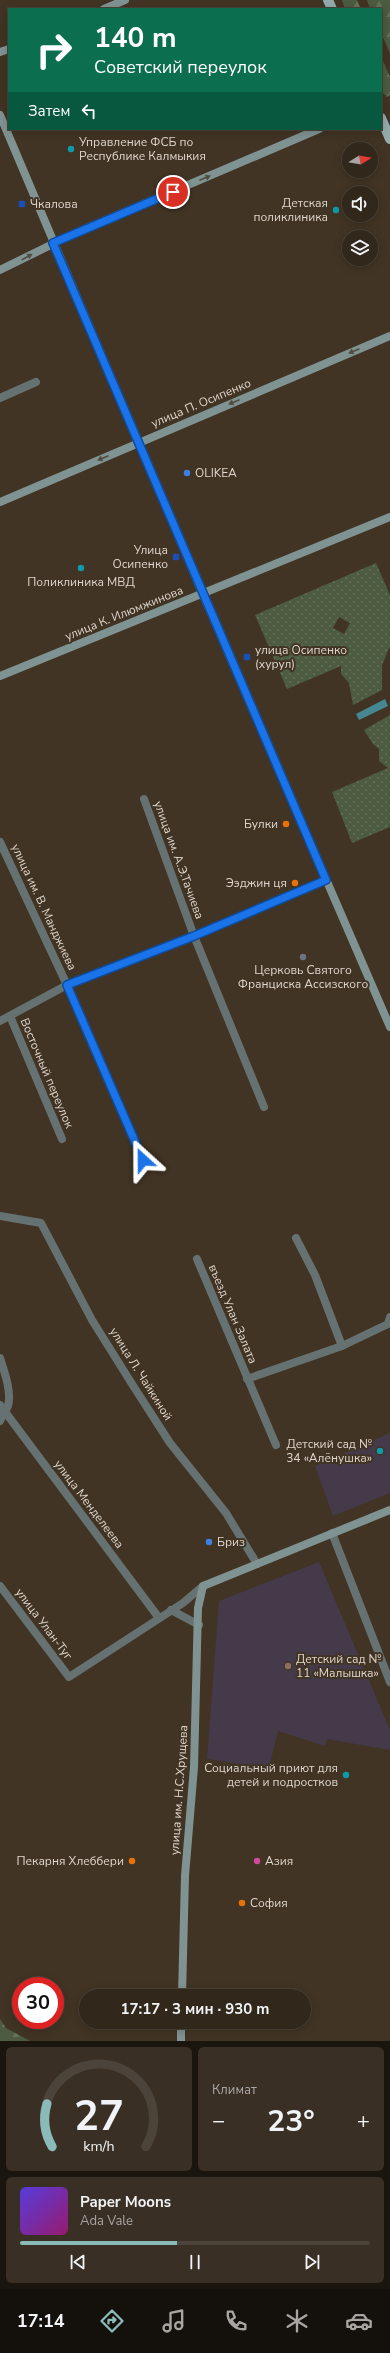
<!DOCTYPE html>
<html lang="ru">
<meta charset="utf-8">
<style>
body{margin:0;font-family:"Nunito Sans",sans-serif;background:#392f24;color:#f1f3f6;height:100vh;display:flex;flex-direction:column;font-size:15px;white-space:nowrap}
*{box-sizing:border-box;margin:0}
p{font-size:13px;color:#a8a5a3}
.icon{flex:none;width:22px;height:22px;fill:none;stroke:currentColor;stroke-width:2;stroke-linecap:round;stroke-linejoin:round}
.map{position:relative;height:2041px;overflow:hidden}
.sheet{display:flex;flex-direction:column;gap:6px;padding:6px;background:#1b150f;flex:1}
.sheet>*{flex:none}
.top-card{position:absolute;left:8px;top:8px;width:374px;height:122px;border-radius:0px;box-shadow:0 2px 10px #0003,0 0 0 1px #4c443a;background:#0b6e4f;color:#fff;overflow:hidden}
.needle{width:26px;rotate:79deg}
.fabs{position:absolute;left:342px;top:142px;display:grid;gap:8px}
.fabs a{display:grid;place-items:center;width:36px;height:36px;border-radius:50%;background:#31271b;box-shadow:0 2px 10px #0003,0 0 0 1px #4c443a;font-size:20px}
.speed{position:absolute;left:12px;top:1977px;display:flex;gap:8px;font-size:20px;font-weight:700;text-align:center}
.speed>*{display:grid;place-content:center;width:52px;height:52px;border-radius:50%;background:#31271b;box-shadow:0 2px 10px #0003,0 0 0 1px #4c443a;line-height:1}
.speed .limit{border:6px solid #d22;background:#fff;color:#111}
.pin{position:absolute;display:grid;place-items:center;width:34px;height:34px;color:#fff;margin:-17px;border:2px solid #fff;border-radius:50%;box-shadow:0 1px 4px #0007}
.me{position:absolute;width:44px;margin:-22px;rotate:336deg;stroke-linejoin:round;filter:drop-shadow(0 0 3px #0008)}
.turn{display:flex;align-items:center;gap:14px;height:84px;padding:0 20px;font-size:18px}
.turn .icon{width:52px;height:52px;stroke-width:2.5}
.turn b{display:block;font-size:28px;line-height:34px}
.then{display:flex;align-items:center;height:38px;padding:0 20px;background:#0003;gap:8px;font-size:15px}
.big{font-size:30px;font-weight:700;line-height:1.1}
.sheet .tile{flex:1;display:flex;flex-direction:column;justify-content:center;gap:6px;min-width:0;padding:0 14px;border-radius:6px;background:#392f24}
.sheet .dial{align-items:center;gap:0}
.dial svg{height:104px;overflow:visible;fill:none;stroke:#4c443a;stroke-width:7;stroke-linecap:round;text-anchor:middle}
.dial text{fill:#f1f3f6;stroke:none}
.song{display:flex;align-items:center;gap:12px}
.cover{width:48px;height:48px;border-radius:6px;background:linear-gradient(135deg,hsl(250 70% 55%),hsl(320 70% 35%))}
.played{height:4px;border-radius:2px;background:linear-gradient(90deg,#8bbbb9 45%,#4c443a 45%)}
.keys{display:flex;justify-content:space-around;direction:ltr}
.heat{display:flex;justify-content:space-between;align-items:center;font-size:22px;direction:ltr}
.sheet .tiles{flex:1;display:grid;gap:6px;grid-template-columns:1fr 1fr}
.tile:last-child{grid-column:span 2}
.trip{position:absolute;left:79px;top:1989px;width:232px;height:40px;border-radius:20px;background:#31271b;box-shadow:0 2px 10px #0003,0 0 0 1px #4c443a;font-weight:700;line-height:40px;text-align:center}
.tab-bar{display:flex;height:64px;justify-content:space-around;align-items:center;background:#14100b;color:#a8a5a3}
.tab-bar .icon{width:28px;height:28px}
.tab-bar .selected{color:#8bbbb9}
.tab-bar b{font-size:18px;color:#f1f3f6}
.map>svg:first-child{display:block}
.education{fill:#443a4a}
.grass{fill:url(#grass-dots);fill-rule:evenodd}
.forest{fill:url(#forest-firs)}
.water{fill:#468794}
.lines{fill:none;stroke-linecap:round;stroke-linejoin:round}
.street{stroke:#667272;stroke-width:8}
.secondary{stroke:#809393;stroke-width:8}
.primary{stroke:#94acac;stroke-width:10}
.oneway{fill:#514c40}
.route-casing{stroke:#114b97;stroke-width:10}
.route{stroke:#1a73e8;stroke-width:7}
.culture-dot{fill:#0f9aa8;stroke:#413424;stroke-width:1.5}
.transit-dot{fill:#1a4fb4;stroke:#413424;stroke-width:1.5}
.shop-dot{fill:#3f7fe0;stroke:#413424;stroke-width:1.5}
.food-dot{fill:#e8710a;stroke:#413424;stroke-width:1.5}
.worship-dot{fill:#6b7280;stroke:#413424;stroke-width:1.5}
.education-dot{fill:#8d6e63;stroke:#413424;stroke-width:1.5}
.hotel-dot{fill:#d1479c;stroke:#413424;stroke-width:1.5}
.labels{text-anchor:middle;stroke-width:4;stroke-linejoin:round;paint-order:stroke}
.poi-label{font-size:12px;fill:#dfd6cd;stroke:#413424;text-anchor:start}
.street-label{font-size:12px;fill:#dfd6cd;stroke:#413424}
</style>
<div class="map">
<svg width="390" height="2041" viewBox="0 0 390 2041">
<defs>
<pattern id="grass-dots" width="8" height="8" patternUnits="userSpaceOnUse"><rect width="8" height="8" fill="#4d5b41"/><path d="M2 2h.1M6 6h.1" fill="none" stroke="#66725b" stroke-width="1.8" stroke-linecap="round"/></pattern>
<pattern id="forest-firs" width="22" height="20" patternUnits="userSpaceOnUse"><rect width="22" height="20" fill="#4d5b41"/><path d="M5 1l3.5 6h-7zM16 11l3.5 6h-7z" fill="#66725b"/></pattern>
</defs>
<rect width="100%" height="100%" fill="#413424"/>
<g class="education">
<polygon points="390,1433 390,1493 333,1516 315,1466"/>
<polygon points="319,1562 390,1730 390,1750 327,1739 325,1746 278,1731 269,1768 207,1759 219,1601"/>
</g>
<g class="grass">
<path d="M376,563L390,595V646L382,665V690L353,705L349,683L341,674V666L287,689L255,615ZM339,617L350,623L344,634L333,628Z"/>
<polygon points="390,715 390,827 352,843 332,792 388,768 379,761 379,749 373,744 364,730"/>
</g>
<g class="forest">
<polygon points="342,0 357,0 361,9 345,9"/>
<polygon points="367,0 390,0 390,53 381,33 381,9 370,9"/>
<polygon points="381,56 390,77 390,95 387,97 381,91"/>
<polygon points="0,2019 6,2028 30,2041 0,2041"/>
</g>
<polygon class="water" points="385,699 388,706 359,720 356,714"/>
<g class="lines">
<g class="street">
<polyline points="0,398 36,382"/>
<polyline points="144,799 194,936 264,1107"/>
<polyline points="0,842 67,985 143,1160"/>
<polyline points="10,1016 62,1139"/>
<polyline points="0,1021 67,985 194,936 326,880"/>
<polyline points="0,1216 41,1223 92,1320 132,1384 170,1443 226,1513 257,1564"/>
<polyline points="296,1238 315,1275 342,1346"/>
<polyline points="197,1259 276,1445"/>
<path d="M0,1358C4,1371 12,1392 8,1406C6,1411 2,1416 0,1421"/>
<polyline points="247,1379 342,1346 388,1324 390,1317"/>
<polyline points="0,1405 159,1618"/>
<polyline points="332,1533 390,1682"/>
<polyline points="0,1586 69,1677 183,1603 203,1586"/>
<polyline points="171,1610 199,1625"/>
</g>
<g class="secondary">
<polyline points="104,9 125,0"/>
<polyline points="0,52 9,49"/>
<polyline points="0,115 203,595 390,1027"/>
<polyline points="0,270 71,235 319,129"/>
<polyline points="0,502 390,336"/>
<polyline points="0,676 390,517"/>
<polyline points="182,1996 185,1876 194,1767 198,1608 203,1586 390,1510"/>
<polyline points="181,2041 181,2022"/>
</g>
<g class="primary">
<polyline points="328,0 332,9"/>
<polyline points="381,118 390,139"/>
</g>
</g>
<defs><path id="oneway-solid" d="M-6-.8H1V-3.2L6.5 0L1 3.2V.8H-6Z"/></defs>
<g class="oneway">
<use href="#oneway-solid" transform="translate(205 178) rotate(-23)"/>
<use href="#oneway-solid" transform="translate(27 257) rotate(-29)"/>
<use href="#oneway-solid" transform="translate(354 351) rotate(157)"/>
<use href="#oneway-solid" transform="translate(234 402) rotate(157)"/>
<use href="#oneway-solid" transform="translate(103 458) rotate(157)"/>
</g>
<g class="lines">
<g class="route-casing">
<polyline id="route" points="143,1160 67,985 194,936 326,880 53,243 173,192"/>
</g>
<use href="#route" class="route"/>
</g>
<g class="culture-dot">
<circle cx="71" cy="149" r="4"/>
<circle cx="336" cy="210" r="4"/>
<circle cx="81" cy="568" r="4"/>
<circle cx="380" cy="1451" r="4"/>
<circle cx="346" cy="1775" r="4"/>
</g>
<g class="transit-dot">
<rect x="18" y="200" width="8" height="8" rx="2"/>
<rect x="172" y="553" width="8" height="8" rx="2"/>
<rect x="243" y="653" width="8" height="8" rx="2"/>
</g>
<g class="shop-dot">
<circle cx="187" cy="473" r="4"/>
<circle cx="209" cy="1542" r="4"/>
</g>
<g class="food-dot">
<circle cx="286" cy="824" r="4"/>
<circle cx="295" cy="883" r="4"/>
<circle cx="132" cy="1861" r="4"/>
<circle cx="242" cy="1903" r="4"/>
</g>
<circle class="worship-dot" cx="303" cy="957" r="4"/>
<circle class="education-dot" cx="288" cy="1666" r="4"/>
<circle class="hotel-dot" cx="257" cy="1861" r="4"/>
<g class="labels">
<g class="poi-label">
<text x="79" y="146">Управление ФСБ по<tspan x="79" dy="14">Республике Калмыкия</tspan></text>
<text x="328" y="207" text-anchor="end">Детская<tspan x="328" dy="14">поликлиника</tspan></text>
<text x="30" y="208">Чкалова</text>
<text x="195" y="477">OLIKEA</text>
<text x="168" y="554" text-anchor="end">Улица<tspan x="168" dy="14">Осипенко</tspan></text>
<text x="81" y="586" text-anchor="middle">Поликлиника МВД</text>
<text x="255" y="654">улица Осипенко<tspan x="255" dy="14">(хурул)</tspan></text>
<text x="278" y="828" text-anchor="end">Булки</text>
<text x="287" y="887" text-anchor="end">Ээджин ця</text>
<text x="303" y="974" text-anchor="middle">Церковь Святого<tspan x="303" dy="14">Франциска Ассизского</tspan></text>
<text x="372" y="1448" text-anchor="end">Детский сад №<tspan x="372" dy="14">34 «Алёнушка»</tspan></text>
<text x="217" y="1546">Бриз</text>
<text x="296" y="1663">Детский сад №<tspan x="296" dy="14">11 «Малышка»</tspan></text>
<text x="338" y="1772" text-anchor="end">Социальный приют для<tspan x="338" dy="14">детей и подростков</tspan></text>
<text x="124" y="1865" text-anchor="end">Пекарня Хлеббери</text>
<text x="265" y="1865">Азия</text>
<text x="250" y="1907">София</text>
</g>
<g class="street-label">
<text transform="translate(201 403) rotate(-23)" y="4">улица П. Осипенко</text>
<text transform="translate(124 613) rotate(-22)" y="4">улица К. Илюмжинова</text>
<text transform="translate(179 860) rotate(70)" y="4">улица им. А.Э.Тачиева</text>
<text transform="translate(44 907) rotate(65)" y="4">улица им. В. Манджиева</text>
<text transform="translate(47 1073) rotate(67)" y="4">Восточный переулок</text>
<text transform="translate(233 1314) rotate(67)" y="4">въезд Улан Залата</text>
<text transform="translate(141 1374) rotate(58)" y="4">улица Л. Чайкиной</text>
<text transform="translate(89 1504) rotate(53)" y="4">улица Менделеева</text>
<text transform="translate(44 1624) rotate(53)" y="4">улица Улан-Туг</text>
<text transform="translate(179 1790) rotate(-86)" y="4">улица им. Н.С.Хрущева</text>
</g>
</g>
</svg>
<div class="fabs">
<a><svg class="needle" viewBox="-14 -14 28 28"><path d="M0-13l5 13h-10z" fill="#e53935"/><path d="M0 13l5-13h-10z" fill="#a8a5a3"/></svg></a>
<a><svg class="icon" aria-label="sound" viewBox="0 0 24 24"><path d="M4 9h4l5-4v14l-5-4H4zM17 9q2 3 0 6"/></svg></a>
<a><svg class="icon" aria-label="layers" viewBox="0 0 24 24"><path d="M12 4l9 5-9 5-9-5zM3 14l9 5 9-5"/></svg></a>
</div>
<div class="speed"><div class="limit">30</div></div>
<div class="pin" style="left:173px;top:192px;background:#d93025"><svg class="icon" aria-label="arrive" viewBox="0 0 24 24"><path d="M6 21V4h12l-3 4 3 4H6"/></svg></div>
<svg class="me" style="left:143px;top:1160px" viewBox="-20 -20 40 40"><path d="M0-17L14 15 0 8-14 15z" fill="#1a73e8" stroke="#fff" stroke-width="4"/></svg>
<div class="trip">17:17 · 3 мин · 930 m</div>
<div class="top-card">
<div class="turn"><svg class="icon" aria-label="right" viewBox="0 0 24 24"><path d="M7 20v-9h11M14 6l5 5-5 5"/></svg><div><b>140 m</b>Советский переулок</div></div>
<div class="then">Затем<svg class="icon" aria-label="left" viewBox="0 0 24 24"><path d="M17 20v-9H6M10 6l-5 5 5 5"/></svg></div>
</div>
</div>
<section class="sheet">
<div class="tiles">
<div class="tile dial"><svg viewBox="0 0 100 80">
<path d="M14 69A42 42 0 1 1 86 69"/>
<path d="M14 69A42 42 0 0 1 10 36" stroke="#8bbbb9"/>
<text x="50" y="56" font-size="32" font-weight="700">27</text>
<text x="50" y="72" font-size="11">km/h</text>
</svg></div>
<div class="tile"><p>Климат</p>
<div class="heat"><a>−</a><b class="big">23°</b><a>+</a></div>
</div>
<div class="tile">
<div class="song"><i class="cover"></i><div><b>Paper Moons</b><p>Ada Vale</p></div></div>
<div class="played"></div>
<div class="keys"><svg class="icon" aria-label="previous" viewBox="0 0 24 24"><path d="M18 5L8 12l10 7zM5 5v14"/></svg><svg class="icon" aria-label="pause" viewBox="0 0 24 24"><path d="M8 5v14M16 5v14"/></svg><svg class="icon" aria-label="next" viewBox="0 0 24 24"><path d="M6 5l10 7-10 7zM19 5v14"/></svg></div>
</div>
</div>
</section>
<nav class="tab-bar">
<b>17:14</b>
<svg class="icon selected" aria-label="directions" viewBox="0 0 24 24"><path d="M12 3l9 9-9 9-9-9zM9 14v-3h6M13 9l2 2-2 2"/></svg>
<svg class="icon" aria-label="music" viewBox="0 0 24 24"><path d="M9 18V5l10-2v13"/><circle cx="6" cy="18" r="3"/><circle cx="16" cy="16" r="3"/></svg>
<svg class="icon" aria-label="phone" viewBox="0 0 24 24"><path d="M5 4h4l2 5-3 2q2 4 5 5l2-3 5 2v4C11 20 4 13 5 4z"/></svg>
<svg class="icon" aria-label="climate" viewBox="0 0 24 24"><path d="M12 3v18M4 7l16 10M4 17L20 7"/></svg>
<svg class="icon" aria-label="car" viewBox="0 0 24 24"><path d="M5 17H2v-5l4-1 3-4h7l3 4 3 1v5h-3M9 17h6M6 11h13"/><circle cx="7" cy="17" r="2"/><circle cx="17" cy="17" r="2"/></svg>
</nav>
